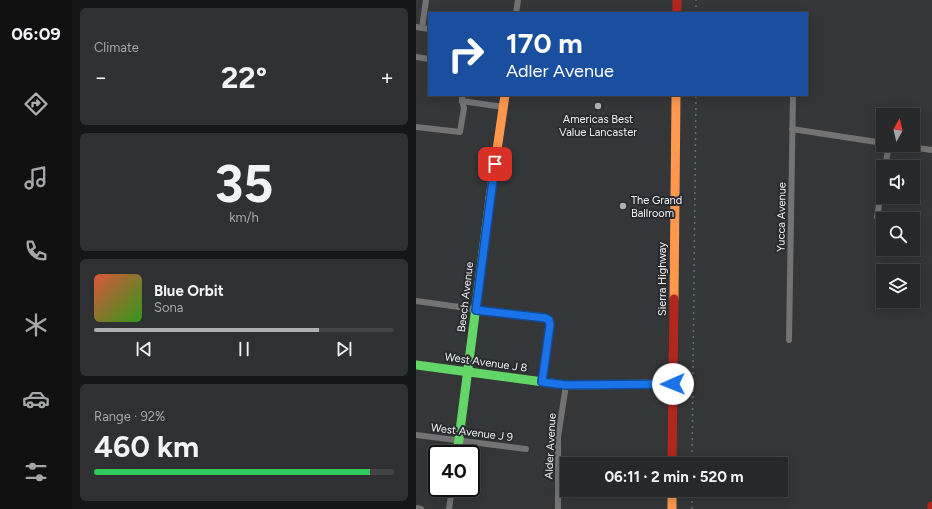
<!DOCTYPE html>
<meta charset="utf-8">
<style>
body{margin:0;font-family:Figtree,sans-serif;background:#2f3032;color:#f1f3f6;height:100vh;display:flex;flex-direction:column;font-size:15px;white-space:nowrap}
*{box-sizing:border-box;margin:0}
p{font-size:13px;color:#a4a6a8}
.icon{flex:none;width:22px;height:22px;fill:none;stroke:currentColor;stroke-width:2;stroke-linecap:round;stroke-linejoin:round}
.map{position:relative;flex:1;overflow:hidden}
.drawer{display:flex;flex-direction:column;gap:8px;padding:8px;background:#151617;width:344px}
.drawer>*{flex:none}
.top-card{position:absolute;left:12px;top:12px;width:380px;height:84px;border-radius:0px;box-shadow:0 2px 10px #0003,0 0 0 1px #434447;background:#1a4fa0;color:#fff;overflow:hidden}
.needle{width:26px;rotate:8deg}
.buttons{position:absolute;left:460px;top:108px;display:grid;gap:8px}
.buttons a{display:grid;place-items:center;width:44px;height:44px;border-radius:0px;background:#27282a;box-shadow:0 2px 10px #0003,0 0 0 1px #434447;font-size:20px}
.speed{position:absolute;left:12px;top:445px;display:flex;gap:8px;font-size:20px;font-weight:700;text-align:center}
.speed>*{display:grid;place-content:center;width:52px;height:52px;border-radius:50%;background:#27282a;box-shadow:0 2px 10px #0003,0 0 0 1px #434447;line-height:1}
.speed .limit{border:2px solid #111;border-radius:6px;background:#fff;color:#111}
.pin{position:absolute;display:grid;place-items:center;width:34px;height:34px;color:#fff;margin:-17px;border-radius:8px;box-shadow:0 2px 6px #0006}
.me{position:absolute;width:44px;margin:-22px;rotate:269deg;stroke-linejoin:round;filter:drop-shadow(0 0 3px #0008)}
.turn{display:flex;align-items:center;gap:14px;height:84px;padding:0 12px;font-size:18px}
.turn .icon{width:52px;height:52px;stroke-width:2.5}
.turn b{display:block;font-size:28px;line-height:34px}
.big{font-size:30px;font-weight:700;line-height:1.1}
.drawer .widget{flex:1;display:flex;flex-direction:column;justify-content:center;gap:6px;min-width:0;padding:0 14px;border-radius:6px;background:#2f3032}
.drawer .dial{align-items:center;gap:0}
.dial b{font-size:52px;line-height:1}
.song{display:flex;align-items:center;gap:12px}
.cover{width:48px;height:48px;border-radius:6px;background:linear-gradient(135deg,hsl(10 70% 55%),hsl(110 70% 35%))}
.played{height:4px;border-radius:2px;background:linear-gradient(90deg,#aeafb1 75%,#434447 75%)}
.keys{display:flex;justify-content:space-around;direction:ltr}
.heat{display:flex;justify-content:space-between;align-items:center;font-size:22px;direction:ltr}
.charge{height:6px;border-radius:3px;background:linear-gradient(90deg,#34c759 92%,#434447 0)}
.trip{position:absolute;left:144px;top:457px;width:228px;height:40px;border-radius:0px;background:#27282a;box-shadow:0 2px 10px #0003,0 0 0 1px #434447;font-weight:700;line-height:40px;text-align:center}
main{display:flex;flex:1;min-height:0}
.tab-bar{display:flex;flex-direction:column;width:72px;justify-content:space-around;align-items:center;background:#101011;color:#a4a6a8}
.tab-bar .icon{width:28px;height:28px}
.tab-bar .active{color:#aeafb1}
.tab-bar b{font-size:18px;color:#f1f3f6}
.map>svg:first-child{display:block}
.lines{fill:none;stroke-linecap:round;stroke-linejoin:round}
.street{stroke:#747373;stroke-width:6}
.fast{stroke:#63d668;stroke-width:9}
.slow{stroke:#ff974d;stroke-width:9}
.jam{stroke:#b3261e;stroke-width:9}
.rail{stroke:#6d6d6e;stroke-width:1.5;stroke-dasharray:2 4;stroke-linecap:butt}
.route-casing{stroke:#114b97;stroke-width:10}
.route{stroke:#1a73e8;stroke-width:7}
.poi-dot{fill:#aeafb1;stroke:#292b2f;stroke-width:1.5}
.labels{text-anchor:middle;stroke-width:4;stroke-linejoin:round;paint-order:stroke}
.poi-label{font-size:11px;fill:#eff0f2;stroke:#292b2f}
.street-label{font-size:11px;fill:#eff0f2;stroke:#292b2f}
</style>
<main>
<nav class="tab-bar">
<b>06:09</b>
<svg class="icon active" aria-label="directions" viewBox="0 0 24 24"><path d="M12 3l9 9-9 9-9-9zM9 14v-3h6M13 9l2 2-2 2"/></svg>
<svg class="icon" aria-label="music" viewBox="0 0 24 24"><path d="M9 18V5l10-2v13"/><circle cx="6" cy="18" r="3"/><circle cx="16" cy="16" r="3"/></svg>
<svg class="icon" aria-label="phone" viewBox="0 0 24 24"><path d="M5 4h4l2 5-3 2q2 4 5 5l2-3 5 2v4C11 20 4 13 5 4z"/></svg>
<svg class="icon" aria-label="climate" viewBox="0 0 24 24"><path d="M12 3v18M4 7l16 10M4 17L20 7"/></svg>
<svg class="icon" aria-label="car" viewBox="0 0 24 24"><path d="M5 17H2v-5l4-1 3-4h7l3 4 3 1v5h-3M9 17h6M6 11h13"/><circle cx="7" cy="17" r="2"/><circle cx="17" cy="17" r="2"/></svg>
<svg class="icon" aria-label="filters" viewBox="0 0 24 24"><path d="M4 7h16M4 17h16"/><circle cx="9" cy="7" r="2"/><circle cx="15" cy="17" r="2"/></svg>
</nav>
<section class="drawer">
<div class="widget"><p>Climate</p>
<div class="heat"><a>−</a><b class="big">22°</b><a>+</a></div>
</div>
<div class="widget dial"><b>35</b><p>km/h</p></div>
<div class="widget">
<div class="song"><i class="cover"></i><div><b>Blue Orbit</b><p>Sona</p></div></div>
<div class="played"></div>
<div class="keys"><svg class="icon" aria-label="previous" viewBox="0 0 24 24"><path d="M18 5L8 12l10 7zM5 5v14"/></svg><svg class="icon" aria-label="pause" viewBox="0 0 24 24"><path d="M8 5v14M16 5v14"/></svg><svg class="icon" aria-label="next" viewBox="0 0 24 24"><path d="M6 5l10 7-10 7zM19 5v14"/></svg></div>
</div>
<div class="widget"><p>Range · 92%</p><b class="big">460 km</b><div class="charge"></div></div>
</section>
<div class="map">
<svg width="516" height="509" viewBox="0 0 516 509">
<rect width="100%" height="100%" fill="#343638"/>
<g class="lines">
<g class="street">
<polyline points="100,13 102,0"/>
<polyline points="0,27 13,29"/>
<polyline points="6,28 10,0"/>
<polyline points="0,57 13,59"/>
<polyline points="46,101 87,107"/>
<polyline points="0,127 44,132 48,108 46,101 46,95"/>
<polyline points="376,129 467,143"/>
<polyline points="479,145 516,150"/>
<polyline points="469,167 473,145"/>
<polyline points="461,217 467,182"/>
<polyline points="0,301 129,319 133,320 134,325 126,382"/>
<polyline points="373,340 377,95"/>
<polyline points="0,435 110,449"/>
<polyline points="0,508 5,509"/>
<polyline points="33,509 36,488"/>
<polyline points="142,509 142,437 150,385"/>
</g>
<g class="fast">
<polyline points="0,365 150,385 257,384"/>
<polyline points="41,454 74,198"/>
</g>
<g class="slow">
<polyline points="74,198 89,95"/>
<polyline points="258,299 260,95"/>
<polyline points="256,490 256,509"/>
</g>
<g class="jam">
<polyline points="261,0 261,13"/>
<polyline points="256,464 258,299"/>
<polyline points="516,506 516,509"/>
</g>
<g class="rail">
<polyline points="280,13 280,0"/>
<polyline points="276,464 280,95"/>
<polyline points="276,509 276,490"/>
</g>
</g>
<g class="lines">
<g class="route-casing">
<polyline id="route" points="79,164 60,310 129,318 133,320 134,325 126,382 150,385 257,384"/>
</g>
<use href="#route" class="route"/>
</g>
<g class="poi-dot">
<circle cx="182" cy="106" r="4"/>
<circle cx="207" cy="206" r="4"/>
</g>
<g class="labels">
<g class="poi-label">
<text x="182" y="123">Americas Best<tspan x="182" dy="13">Value Lancaster</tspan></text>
<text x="215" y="204" text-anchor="start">The Grand<tspan x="215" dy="13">Ballroom</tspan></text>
</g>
<g class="street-label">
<text transform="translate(365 217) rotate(-89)" y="4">Yucca Avenue</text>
<text transform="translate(246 279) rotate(-90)" y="4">Sierra Highway</text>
<text transform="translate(49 297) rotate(-83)" y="4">Beech Avenue</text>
<text transform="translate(70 362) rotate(8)" y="4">West Avenue J 8</text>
<text transform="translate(56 432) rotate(7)" y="4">West Avenue J 9</text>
<text transform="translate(134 446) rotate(-87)" y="4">Alder Avenue</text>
</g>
</g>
</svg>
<div class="buttons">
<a><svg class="needle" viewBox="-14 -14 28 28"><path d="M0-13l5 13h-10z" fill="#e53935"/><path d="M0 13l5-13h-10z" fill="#a4a6a8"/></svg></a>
<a><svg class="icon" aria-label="sound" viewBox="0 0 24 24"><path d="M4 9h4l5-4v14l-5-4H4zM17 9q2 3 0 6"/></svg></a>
<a><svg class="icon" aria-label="search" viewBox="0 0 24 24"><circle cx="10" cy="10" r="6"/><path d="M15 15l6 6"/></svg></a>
<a><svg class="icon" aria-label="layers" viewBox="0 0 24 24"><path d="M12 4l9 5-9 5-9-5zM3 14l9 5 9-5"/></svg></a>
</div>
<div class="speed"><div class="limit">40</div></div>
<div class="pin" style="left:79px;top:164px;background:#d93025"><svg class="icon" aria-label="arrive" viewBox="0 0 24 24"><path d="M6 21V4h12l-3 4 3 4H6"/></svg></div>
<svg class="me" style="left:257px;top:384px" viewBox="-20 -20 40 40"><circle r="19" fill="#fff"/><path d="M0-13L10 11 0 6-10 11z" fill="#1a73e8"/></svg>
<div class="trip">06:11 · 2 min · 520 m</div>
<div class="top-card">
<div class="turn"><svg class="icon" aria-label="right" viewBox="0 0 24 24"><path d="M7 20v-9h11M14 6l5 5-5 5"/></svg><div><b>170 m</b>Adler Avenue</div></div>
</div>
</div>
</main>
